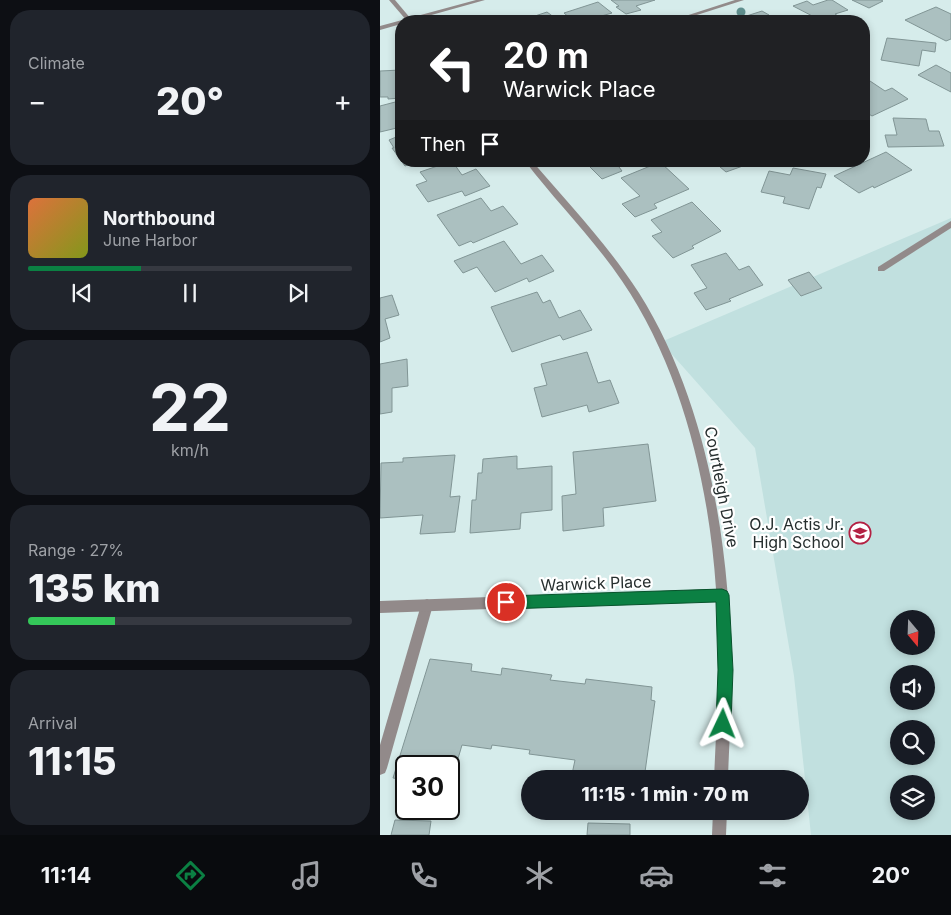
<!DOCTYPE html>
<meta charset="utf-8">
<style>
body{margin:0;font-family:Inter,sans-serif;background:#20242c;color:#f1f3f6;height:100vh;display:flex;flex-direction:column;font-size:19px;white-space:nowrap}
*{box-sizing:border-box;margin:0}
p{font-size:16px;color:#9ea1a6}
.icon{flex:none;width:28px;height:28px;fill:none;stroke:currentColor;stroke-width:2;stroke-linecap:round;stroke-linejoin:round}
.map{position:relative;flex:1;overflow:hidden}
.panel{display:flex;flex-direction:column;gap:10px;padding:10px;background:#0d0f14;width:380px}
.panel>*{flex:none}
.hud{position:absolute;left:15px;top:15px;width:475px;height:152px;border-radius:20px;box-shadow:0 2px 8px #0003;background:#202124;color:#fff;overflow:hidden}
.needle{width:32px;rotate:161deg}
.tools{position:absolute;left:510px;top:610px;display:grid;gap:10px}
.tools a{display:grid;place-items:center;width:45px;height:45px;border-radius:50%;background:#171b24;box-shadow:0 2px 8px #0003;font-size:25px}
.speed{position:absolute;left:15px;top:755px;display:flex;gap:10px;font-size:25px;font-weight:700;text-align:center}
.speed>*{display:grid;place-content:center;width:65px;height:65px;border-radius:50%;background:#171b24;box-shadow:0 2px 8px #0003;line-height:1}
.speed .limit{border:2px solid #111;border-radius:8px;background:#fff;color:#111}
.pin{position:absolute;display:grid;place-items:center;width:42px;height:42px;color:#fff;margin:-21px;border:2px solid #fff;border-radius:50%;box-shadow:0 1px 5px #0007}
.me{position:absolute;width:55px;margin:-28px;rotate:2deg;stroke-linejoin:round;filter:drop-shadow(0 0 4px #0008)}
.turn{display:flex;align-items:center;gap:18px;height:105px;padding:0 25px;font-size:22px}
.turn .icon{width:65px;height:65px;stroke-width:2.5}
.turn b{display:block;font-size:35px;line-height:42px}
.then{display:flex;align-items:center;height:48px;padding:0 25px;background:#0003;gap:10px;font-size:19px}
.big{font-size:38px;font-weight:800;line-height:1.1}
.panel .card{flex:1;display:flex;flex-direction:column;justify-content:center;gap:8px;min-width:0;padding:0 18px;border-radius:20px;background:#20242c}
.panel .dial{align-items:center;gap:0}
.dial b{font-size:65px;line-height:1}
.song{display:flex;align-items:center;gap:15px}
.cover{width:60px;height:60px;border-radius:8px;background:linear-gradient(135deg,hsl(20 70% 55%),hsl(70 70% 35%))}
.played{height:5px;border-radius:2px;background:linear-gradient(90deg,#0b8043 35%,#363941 35%)}
.keys{display:flex;justify-content:space-around;direction:ltr}
.heat{display:flex;justify-content:space-between;align-items:center;font-size:28px;direction:ltr}
.charge{height:8px;border-radius:4px;background:linear-gradient(90deg,#34c759 27%,#363941 0)}
.trip{position:absolute;left:141px;top:770px;width:288px;height:50px;border-radius:25px;background:#171b24;box-shadow:0 2px 8px #0003;font-weight:800;line-height:50px;text-align:center}
.tabs{display:flex;height:80px;justify-content:space-around;align-items:center;background:#090b0e;color:#9ea1a6}
.tabs .icon{width:35px;height:35px}
.tabs .on{color:#0b8043}
.tabs b{font-size:22px;color:#f1f3f6}
main{display:flex;flex:1;min-height:0}
.map>svg:first-child{display:block}
.built{fill:#c1e0df;fill-rule:evenodd}
.building{fill:#abc0c0;stroke:#819595}
.lines{fill:none;stroke-linecap:round;stroke-linejoin:round}
.service{fill:#928a8a;fill-rule:evenodd}
.minor{fill:#928a8a;fill-rule:evenodd}
.tertiary{fill:#928a8a;fill-rule:evenodd}
.tree{fill:#60908f}
.route{fill:#0b8043;stroke:#07532c}
.labels{text-anchor:middle;stroke-width:4.5;stroke-linejoin:round;paint-order:stroke}
.street-label{font-size:16px;fill:#262e2e;stroke:#fff}
.poi-label{font-size:16px;fill:#262e2e;stroke:#fff;text-anchor:end}
</style>
<main>
<section class="panel">
<div class="card"><p>Climate</p>
<div class="heat"><a>−</a><b class="big">20°</b><a>+</a></div>
</div>
<div class="card">
<div class="song"><i class="cover"></i><div><b>Northbound</b><p>June Harbor</p></div></div>
<div class="played"></div>
<div class="keys"><svg class="icon" aria-label="previous" viewBox="0 0 24 24"><path d="M18 5L8 12l10 7zM5 5v14"/></svg><svg class="icon" aria-label="pause" viewBox="0 0 24 24"><path d="M8 5v14M16 5v14"/></svg><svg class="icon" aria-label="next" viewBox="0 0 24 24"><path d="M6 5l10 7-10 7zM19 5v14"/></svg></div>
</div>
<div class="card dial"><b>22</b><p>km/h</p></div>
<div class="card"><p>Range · 27%</p><b class="big">135 km</b><div class="charge"></div></div>
<div class="card"><p>Arrival</p><b class="big">11:15</b></div>
</section>
<div class="map">
<svg width="571" height="835" viewBox="0 0 571 835">
<rect width="100%" height="100%" fill="#d6eceb"/>
<path class="built" d="M571,218V835H431L414,676L375,448L281,342ZM519,619H546V646H519ZM519,674H546V701H519ZM519,729H546V756H519ZM519,784H546V811H519Z"/>
<g class="building">
<polygon points="231,0 275,0 256,6 261,10 246,14 236,7 239,6"/>
<polygon points="448,0 452,0 468,10 455,14 461,18 450,21 442,21 413,6 427,1 433,5"/>
<polygon points="472,0 501,0 503,1 489,8"/>
<polygon points="218,2 232,13 218,17 222,21 190,21 192,20 184,13"/>
<polygon points="556,7 571,14 571,39 566,41 525,20"/>
<polygon points="382,11 389,15 382,18 387,21 351,21"/>
<polygon points="167,12 179,21 148,21 158,18 155,16"/>
<polygon points="507,38 556,43 555,52 542,50 539,66 501,60"/>
<polygon points="556,65 571,73 571,92 538,75"/>
<polygon points="21,70 17,91 21,90 21,98 8,99 8,97 0,97 0,71"/>
<polygon points="490,81 505,91 512,88 528,99 492,116 484,111 484,105 487,104 484,102 484,83"/>
<polygon points="19,101 21,107 21,127 0,132 0,106"/>
<polygon points="513,118 546,119 549,131 559,131 564,146 508,147 505,135 517,135"/>
<polygon points="21,135 21,161 38,161 25,166 12,148 14,148 9,140"/>
<polygon points="506,152 532,170 494,188 493,186 479,193 454,176"/>
<polygon points="72,161 82,175 96,169 110,186 85,196 82,191 48,202 36,185 47,181 40,172"/>
<polygon points="254,161 239,167 242,171 222,179 209,166 221,161"/>
<polygon points="333,161 383,161 376,164 374,162 346,172"/>
<polygon points="280,162 309,189 274,204 277,208 255,217 242,204 260,196 241,178"/>
<polygon points="413,168 446,174 441,188 437,187 429,209 403,203 405,197 381,192 389,171 410,175"/>
<polygon points="101,198 111,211 123,206 138,224 93,243 91,241 79,246 57,215"/>
<polygon points="312,202 341,231 312,246 314,248 293,258 272,236 282,232 271,220"/>
<polygon points="124,241 141,264 162,255 174,271 149,282 147,278 115,292 97,267 83,273 74,261"/>
<polygon points="346,253 359,270 369,266 383,285 349,299 351,301 326,310 314,293 327,288 311,265"/>
<polygon points="429,272 442,288 421,296 408,280"/>
<polygon points="157,292 163,303 170,300 179,318 200,310 212,330 183,340 180,335 132,352 111,307"/>
<polygon points="12,295 19,315 5,319 10,338 0,342 0,298"/>
<polygon points="207,352 218,383 230,380 239,403 209,412 207,405 162,417 154,388 167,385 161,364"/>
<polygon points="27,359 28,386 12,388 12,412 0,414 0,364"/>
<polygon points="268,444 276,501 223,508 224,526 183,531 182,496 196,494 193,452"/>
<polygon points="75,455 70,497 80,496 75,532 40,534 43,515 0,518 1,463 23,462 23,458"/>
<polygon points="137,456 137,469 172,466 172,510 141,513 140,529 90,533 92,500 96,500 98,473 102,473 103,459"/>
<polygon points="50,659 92,664 91,671 121,675 122,668 172,675 170,680 205,684 206,679 272,687 271,700 275,701 264,779 191,779 195,760 149,754 150,750 112,745 111,749 82,745 77,762 62,760 60,766 26,766 26,780 13,778"/>
<polygon points="15,820 51,821 49,835 11,835"/>
<polygon points="208,823 250,824 250,835 207,835"/>
</g>
<g class="lines">
<g class="service">
<polygon points="571,221 571,228 504,271 498,271 498,267"/>
<polygon points="47,599 51,601 53,605 7,768 5,773 0,775 0,745 41,605 43,601"/>
</g>
<g class="minor">
<polygon points="9,0 15,0 31,19 31,21 27,21"/>
<polygon points="355,0 364,0 298,21 290,21"/>
<path d="M145,161H152C189,204 228,245 259,293C327,401 350,544 351,669C352,706 349,742 348,779H334L339,669L337,601L0,613V601L336,589C329,485 302,369 242,281C213,238 176,202 145,161Z"/>
<polygon points="333,811 347,811 346,835 332,835"/>
</g>
<polygon class="tertiary" points="96,0 105,0 30,21 21,21 21,24 0,30 0,26"/>
</g>
<circle class="tree" cx="361" cy="12" r="4.5"/>
<polygon class="route" points="342,589 347,591 349,595 353,670 351,724 348,729 343,732 338,729 336,724 338,670 336,602 126,609 121,607 119,602 121,598 126,596"/>
<defs>
<g id="school-ring" transform="scale(1.125)"><circle r="9.5" fill="#fff" stroke="#b32042" stroke-width="1.5"/><path d="M0-5L7-2L0 1L-7-2ZM-4 1L0 2.5L4 1V4Q0 6-4 4Z" fill="#b32042"/></g>
</defs>
<g fill-rule="evenodd">
<use href="#school-ring" x="480" y="533"/>
</g>
<g class="labels">
<g class="street-label">
<text transform="translate(342 487) rotate(79)" y="6">Courtleigh Drive</text>
<text transform="translate(216 583) rotate(-2)" y="6">Warwick Place</text>
</g>
<g class="poi-label">
<text x="464" y="530">O.J. Actis Jr.<tspan x="464" dy="18">High School</tspan></text>
</g>
</g>
</svg>
<div class="tools">
<a><svg class="needle" viewBox="-14 -14 28 28"><path d="M0-13l5 13h-10z" fill="#e53935"/><path d="M0 13l5-13h-10z" fill="#9ea1a6"/></svg></a>
<a><svg class="icon" aria-label="sound" viewBox="0 0 24 24"><path d="M4 9h4l5-4v14l-5-4H4zM17 9q2 3 0 6"/></svg></a>
<a><svg class="icon" aria-label="search" viewBox="0 0 24 24"><circle cx="10" cy="10" r="6"/><path d="M15 15l6 6"/></svg></a>
<a><svg class="icon" aria-label="layers" viewBox="0 0 24 24"><path d="M12 4l9 5-9 5-9-5zM3 14l9 5 9-5"/></svg></a>
</div>
<div class="speed"><div class="limit">30</div></div>
<div class="pin" style="left:126px;top:602px;background:#d93025"><svg class="icon" aria-label="arrive" viewBox="0 0 24 24"><path d="M6 21V4h12l-3 4 3 4H6"/></svg></div>
<svg class="me" style="left:343px;top:724px" viewBox="-20 -20 40 40"><path d="M0-17L14 15 0 8-14 15z" fill="#0b8043" stroke="#fff" stroke-width="4"/></svg>
<div class="trip">11:15 · 1 min · 70 m</div>
<div class="hud">
<div class="turn"><svg class="icon" aria-label="left" viewBox="0 0 24 24"><path d="M17 20v-9H6M10 6l-5 5 5 5"/></svg><div><b>20 m</b>Warwick Place</div></div>
<div class="then">Then<svg class="icon" aria-label="arrive" viewBox="0 0 24 24"><path d="M6 21V4h12l-3 4 3 4H6"/></svg></div>
</div>
</div>
</main>
<nav class="tabs">
<b>11:14</b>
<svg class="icon on" aria-label="directions" viewBox="0 0 24 24"><path d="M12 3l9 9-9 9-9-9zM9 14v-3h6M13 9l2 2-2 2"/></svg>
<svg class="icon" aria-label="music" viewBox="0 0 24 24"><path d="M9 18V5l10-2v13"/><circle cx="6" cy="18" r="3"/><circle cx="16" cy="16" r="3"/></svg>
<svg class="icon" aria-label="phone" viewBox="0 0 24 24"><path d="M5 4h4l2 5-3 2q2 4 5 5l2-3 5 2v4C11 20 4 13 5 4z"/></svg>
<svg class="icon" aria-label="climate" viewBox="0 0 24 24"><path d="M12 3v18M4 7l16 10M4 17L20 7"/></svg>
<svg class="icon" aria-label="car" viewBox="0 0 24 24"><path d="M5 17H2v-5l4-1 3-4h7l3 4 3 1v5h-3M9 17h6M6 11h13"/><circle cx="7" cy="17" r="2"/><circle cx="17" cy="17" r="2"/></svg>
<svg class="icon" aria-label="filters" viewBox="0 0 24 24"><path d="M4 7h16M4 17h16"/><circle cx="9" cy="7" r="2"/><circle cx="15" cy="17" r="2"/></svg>
<b>20°</b>
</nav>
